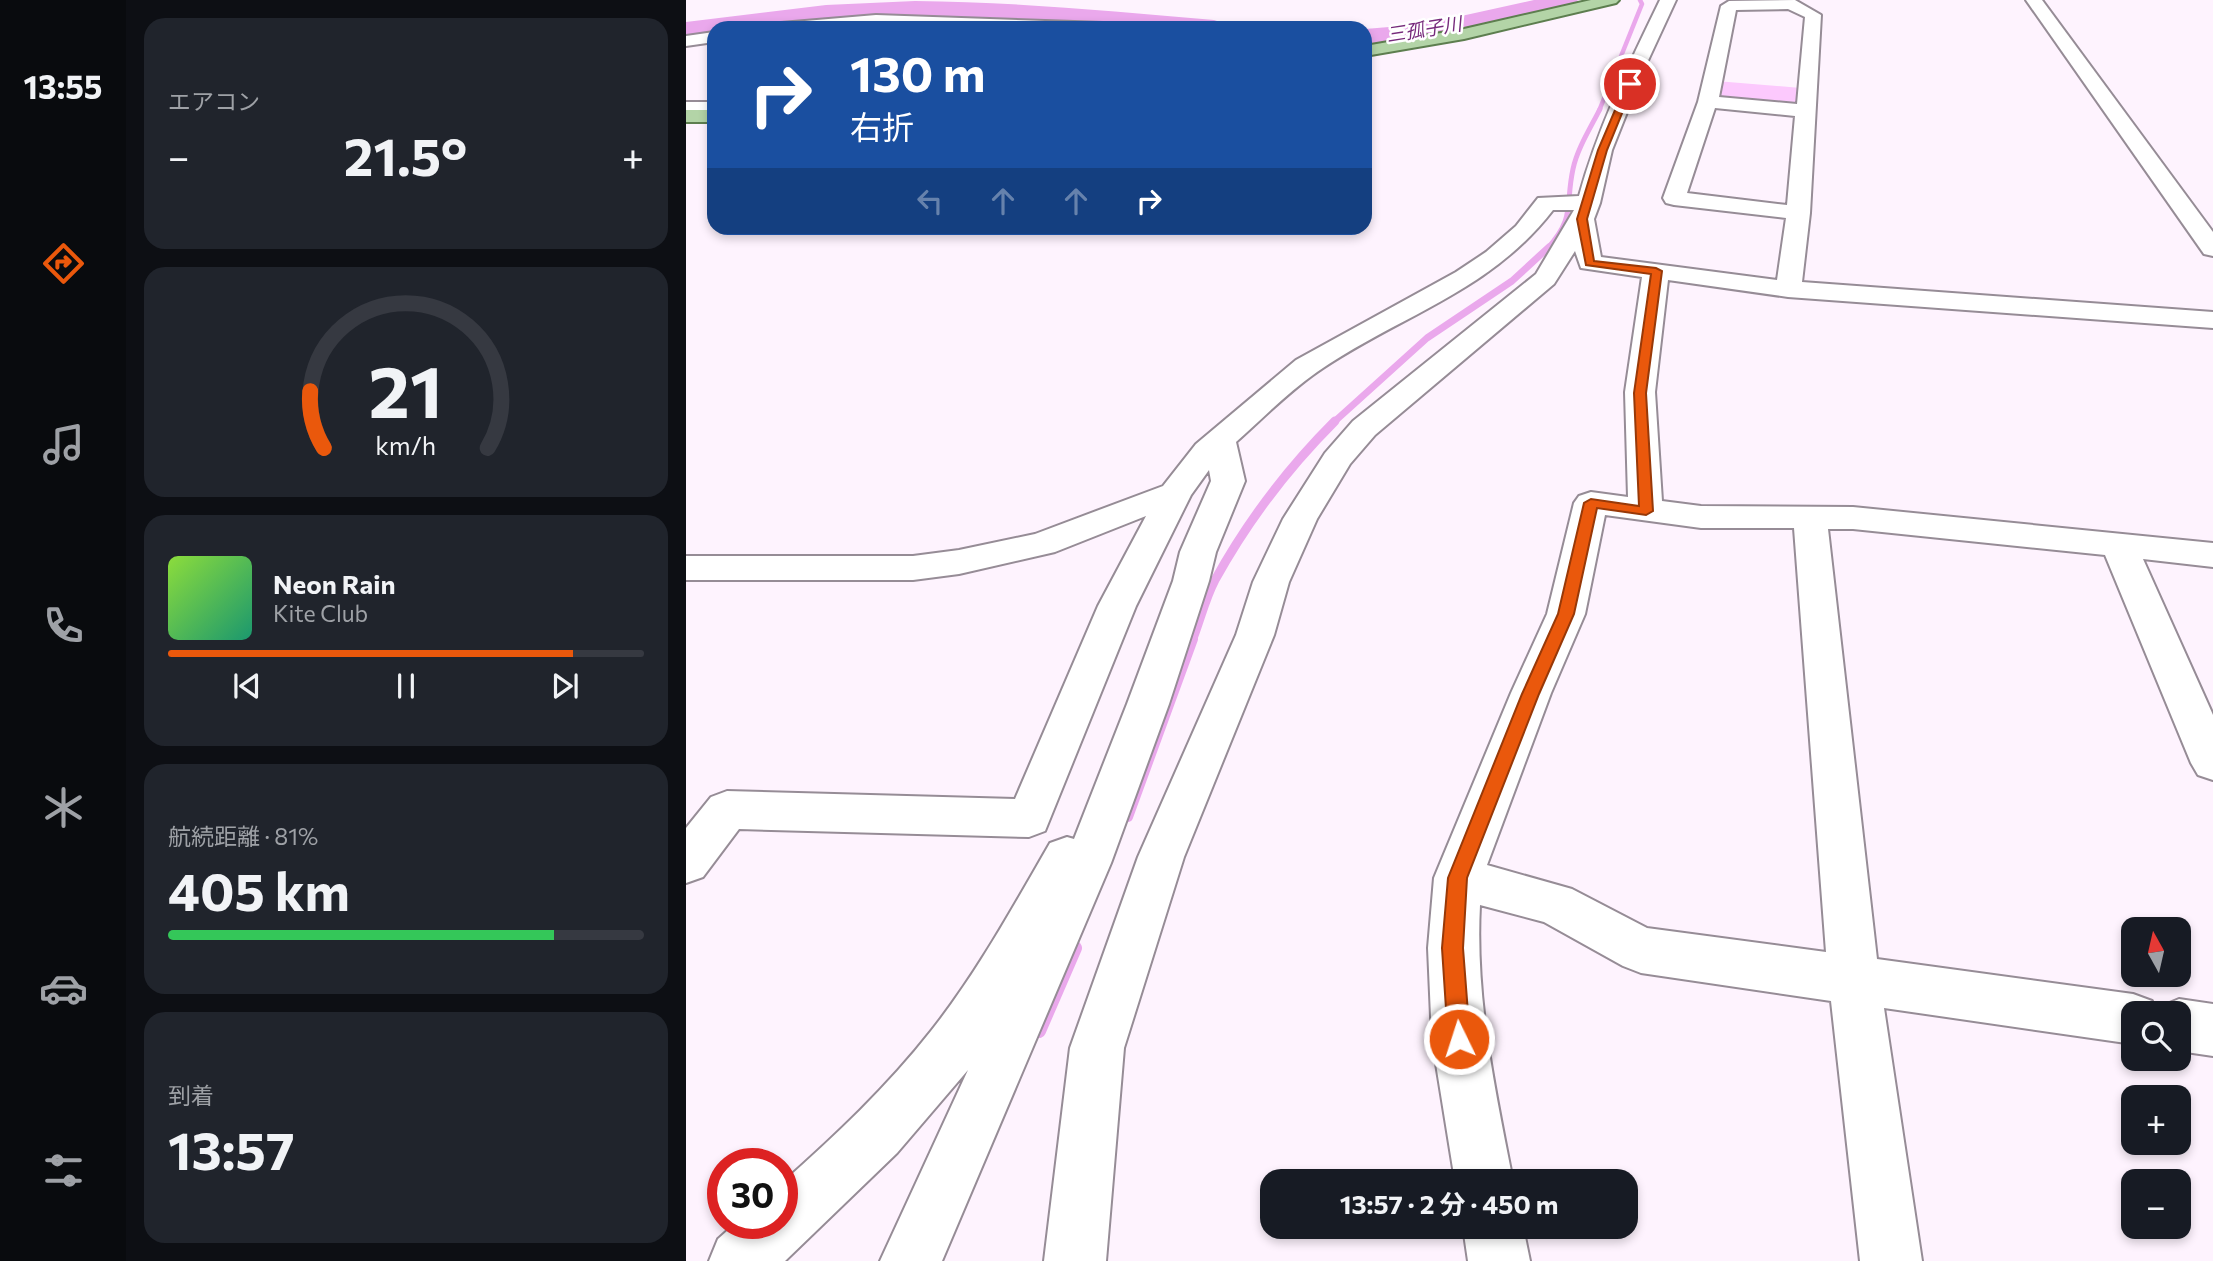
<!DOCTYPE html>
<html lang="ja">
<meta charset="utf-8">
<style>
body{margin:0;font-family:Commissioner,"Noto Sans JP",sans-serif;background:#20242c;color:#f1f3f6;height:100vh;display:flex;flex-direction:column;font-size:26px;white-space:nowrap}
*{box-sizing:border-box;margin:0}
p{font-size:23px;color:#9ea1a6}
.icon{flex:none;width:38px;height:38px;fill:none;stroke:currentColor;stroke-width:2;stroke-linecap:round;stroke-linejoin:round}
.map{position:relative;flex:1;overflow:hidden}
.drawer{display:flex;flex-direction:column;gap:18px;padding:18px;background:#0d0f14;width:560px}
.drawer>*{flex:none}
.banner{position:absolute;left:21px;top:21px;width:665px;height:214px;border-radius:21px;box-shadow:0 4px 10px #0003;background:#1a4fa0;color:#fff;overflow:hidden}
.needle{width:46px;rotate:352deg}
.tools{position:absolute;left:1435px;top:917px;display:grid;gap:14px}
.tools a{display:grid;place-items:center;width:70px;height:70px;border-radius:14px;background:#171b24;box-shadow:0 4px 10px #0003;font-size:35px}
.speed{position:absolute;left:21px;top:1148px;display:flex;gap:14px;font-size:35px;font-weight:700;text-align:center}
.speed>*{display:grid;place-content:center;width:91px;height:91px;border-radius:50%;background:#171b24;box-shadow:0 4px 10px #0003;line-height:1}
.speed .limit{border:10px solid #d22;background:#fff;color:#111}
.pin{position:absolute;display:grid;place-items:center;width:60px;height:60px;color:#fff;margin:-30px;border:4px solid #fff;border-radius:50%;box-shadow:0 2px 7px #0007}
.me{position:absolute;width:77px;margin:-38px;rotate:356deg;stroke-linejoin:round;filter:drop-shadow(0 0 5px #0008)}
.turn{display:flex;align-items:center;gap:24px;height:147px;padding:0 28px;font-size:32px}
.turn .icon{width:91px;height:91px;stroke-width:2.5}
.turn b{display:block;font-size:49px;line-height:60px}
.lanes{display:flex;align-items:center;height:66px;padding:0 28px;background:#0003;justify-content:center;gap:35px;direction:ltr}
.lanes .off{opacity:.35}
.big{font-size:52px;font-weight:700;line-height:1.1}
.drawer .widget{flex:1;display:flex;flex-direction:column;justify-content:center;gap:10px;min-width:0;padding:0 24px;border-radius:21px;background:#20242c}
.drawer .dial{align-items:center;gap:0}
.dial svg{height:182px;overflow:visible;fill:none;stroke:#363941;stroke-width:7;stroke-linecap:round;text-anchor:middle}
.dial text{fill:#f1f3f6;stroke:none}
.song{display:flex;align-items:center;gap:21px}
.cover{width:84px;height:84px;border-radius:10px;background:linear-gradient(135deg,hsl(90 70% 55%),hsl(160 70% 35%))}
.played{height:7px;border-radius:4px;background:linear-gradient(90deg,#ea580c 85%,#363941 85%)}
.keys{display:flex;justify-content:space-around;direction:ltr}
.heat{display:flex;justify-content:space-between;align-items:center;font-size:38px;direction:ltr}
.charge{height:10px;border-radius:5px;background:linear-gradient(90deg,#34c759 81%,#363941 0)}
.trip{position:absolute;left:574px;top:1169px;width:378px;height:70px;border-radius:21px;background:#171b24;box-shadow:0 4px 10px #0003;font-weight:700;line-height:70px;text-align:center}
main{display:flex;flex:1;min-height:0}
.menu{display:flex;flex-direction:column;width:126px;justify-content:space-around;align-items:center;background:#090b0e;color:#9ea1a6}
.menu .icon{width:49px;height:49px}
.menu .current{color:#ea580c}
.menu b{font-size:32px;color:#f1f3f6}
.map>svg:first-child{display:block}
.green{fill:#fcc9fd}
.lines{fill:none;stroke-linecap:round;stroke-linejoin:round}
.stream-far5{stroke:#eaa8ec;stroke-width:4.5}
.stream-far4{stroke:#eaa8ec;stroke-width:5}
.stream-far3{stroke:#eaa8ec;stroke-width:7}
.stream-far2{stroke:#eaa8ec;stroke-width:9}
.stream-far1{stroke:#eaa8ec;stroke-width:10}
.stream{stroke:#eaa8ec;stroke-width:14}
.river{fill:#eaa8ec;fill-rule:evenodd}
.minor-casing{stroke:#968c96;stroke-width:4}
.major-casing{stroke:#5d7e4f;stroke-width:4}
.minor{fill:#fff;fill-rule:evenodd}
.major{fill:#b3d4a7;fill-rule:evenodd}
.route{fill:#ea580c;stroke:#983908;stroke-width:2}
.labels{text-anchor:middle;stroke-width:5;stroke-linejoin:round;paint-order:stroke}
.far-water-label{font-size:19px;font-style:italic;fill:#762a7b;stroke:#fff}
</style>
<main>
<nav class="menu">
<b>13:55</b>
<svg class="icon current" aria-label="directions" viewBox="0 0 24 24"><path d="M12 3l9 9-9 9-9-9zM9 14v-3h6M13 9l2 2-2 2"/></svg>
<svg class="icon" aria-label="music" viewBox="0 0 24 24"><path d="M9 18V5l10-2v13"/><circle cx="6" cy="18" r="3"/><circle cx="16" cy="16" r="3"/></svg>
<svg class="icon" aria-label="phone" viewBox="0 0 24 24"><path d="M5 4h4l2 5-3 2q2 4 5 5l2-3 5 2v4C11 20 4 13 5 4z"/></svg>
<svg class="icon" aria-label="climate" viewBox="0 0 24 24"><path d="M12 3v18M4 7l16 10M4 17L20 7"/></svg>
<svg class="icon" aria-label="car" viewBox="0 0 24 24"><path d="M5 17H2v-5l4-1 3-4h7l3 4 3 1v5h-3M9 17h6M6 11h13"/><circle cx="7" cy="17" r="2"/><circle cx="17" cy="17" r="2"/></svg>
<svg class="icon" aria-label="filters" viewBox="0 0 24 24"><path d="M4 7h16M4 17h16"/><circle cx="9" cy="7" r="2"/><circle cx="15" cy="17" r="2"/></svg>
</nav>
<section class="drawer">
<div class="widget"><p>エアコン</p>
<div class="heat"><a>−</a><b class="big">21.5°</b><a>+</a></div>
</div>
<div class="widget dial"><svg viewBox="0 0 100 80">
<path d="M14 69A42 42 0 1 1 86 69"/>
<path d="M14 69A42 42 0 0 1 8 44" stroke="#ea580c"/>
<text x="50" y="56" font-size="32" font-weight="700">21</text>
<text x="50" y="72" font-size="11">km/h</text>
</svg></div>
<div class="widget">
<div class="song"><i class="cover"></i><div><b>Neon Rain</b><p>Kite Club</p></div></div>
<div class="played"></div>
<div class="keys"><svg class="icon" aria-label="previous" viewBox="0 0 24 24"><path d="M18 5L8 12l10 7zM5 5v14"/></svg><svg class="icon" aria-label="pause" viewBox="0 0 24 24"><path d="M8 5v14M16 5v14"/></svg><svg class="icon" aria-label="next" viewBox="0 0 24 24"><path d="M6 5l10 7-10 7zM19 5v14"/></svg></div>
</div>
<div class="widget"><p>航続距離 · 81%</p><b class="big">405 km</b><div class="charge"></div></div>
<div class="widget"><p>到着</p><b class="big">13:57</b></div>
</section>
<div class="map">
<svg width="1527" height="1261" viewBox="0 0 1527 1261">
<rect width="100%" height="100%" fill="#fef3fe"/>
<polygon class="green" points="1030,81 1115,88 1114,109 1025,101"/>
<g class="lines">
<polyline class="stream-far5" points="913,111 956,4 954,0"/>
<path class="stream-far4" d="M861,249C890,217 879,205 887,169C891,149 905,127 914,109"/>
<polyline class="stream-far3" points="648,422 741,338 826,281 863,247"/>
<path class="stream-far2" d="M506,641C514,621 519,599 529,580C561,522 603,467 649,421"/>
<polyline class="stream-far1" points="442,817 507,639"/>
<polyline class="stream" points="353,1031 389,948"/>
<g class="river">
<polygon points="848,0 892,0 888,5 739,40 679,45 679,29 739,24"/>
<path d="M229,1C329,2 428,11 528,20L537,23L541,28H445L315,18L229,16L163,18L68,28H28V34L0,38V22L140,5Z"/>
</g>
<g class="minor-casing">
<g id="minor">
<path d="M974,0H990L959,67L926,150L914,203L908,219L915,257L1091,280L1100,218L988,205L980,203L977,198L1012,102L1035,6L1043,1L1109,0L1135,15L1124,213L1116,282L1527,312V328L1102,297L982,280L969,392L976,501L1015,506L1167,507L1527,543V567L1457,559L1527,715V780L1512,775L1505,763L1419,555L1167,529H1142L1191,959L1447,994L1466,1001L1471,1013H1447V1044L1198,1008L1236,1261H1174L1145,1001L955,973L937,966L858,922L794,905C789,999 809,1089 827,1181H769L746,1039L742,948L748,878L825,693L861,614L888,503L893,496L905,492L942,497L939,392L956,277L895,268L889,251L868,284L689,435L664,464L631,519L603,582L588,635L498,857L438,1048L420,1261H358L384,1048L452,857L550,635L567,582L597,519L639,453L667,421L850,274L888,210H867C802,294 713,315 631,372C602,392 576,419 550,442L559,481L530,552L523,581L483,704L425,863L256,1261H194L282,1070L211,1153L99,1261H23L32,1239L50,1223H96V1183C149,1136 201,1087 245,1031C291,973 327,907 364,843L381,837L388,839L441,704L487,581L494,552L525,481L523,470L505,495L450,606L359,831L343,837L53,829L17,877L0,883V828L25,797L41,791L329,799L412,606L460,516L369,552L273,574L227,580H0V556H227L273,550L349,534L477,486L510,444L610,360L770,272L800,252L830,226L852,198L893,196C912,127 943,64 974,0ZM1102,9L1119,17L1111,104L1033,97L1050,10ZM1029,108L1109,116L1101,205L1001,193ZM919,515L1015,528H1108L1140,952L961,928L886,889L801,865L865,693L899,614Z"/>
<polygon points="1340,0 1356,0 1527,232 1527,256 1518,254"/>
<polygon points="190,15 417,23 425,28 190,25 87,28 95,23"/>
<polygon points="28,32 28,42 0,46 0,36"/>
<rect x="0" y="102" width="28" height="12"/>
<polygon points="1493,999 1527,1004 1527,1056 1493,1051 1493,1013 1472,1013 1474,1007"/>
<polygon points="777,1227 837,1227 844,1261 782,1261"/>
</g>
</g>
<g class="major-casing">
<g id="major">
<polygon points="905,0 933,0 930,3 778,39 679,56 679,46 778,29"/>
<rect x="0" y="110" width="28" height="12"/>
</g>
</g>
<use href="#minor" class="minor"/>
<use href="#major" class="major"/>
</g>
<polygon class="route" points="941,82 948,84 921,150 901,219 908,261 970,268 976,271 960,393 967,511 960,515 911,508 888,614 853,694 781,878 777,948 784,1039 781,1046 773,1049 765,1046 762,1039 756,948 762,878 836,694 872,614 898,503 905,499 953,506 948,393 965,274 900,265 891,219 912,150"/>
<g class="labels">
<g class="far-water-label">
<text transform="translate(738 29) rotate(-9)" y="7">三孤子川</text>
</g>
</g>
</svg>
<div class="tools">
<a><svg class="needle" viewBox="-14 -14 28 28"><path d="M0-13l5 13h-10z" fill="#e53935"/><path d="M0 13l5-13h-10z" fill="#9ea1a6"/></svg></a>
<a><svg class="icon" aria-label="search" viewBox="0 0 24 24"><circle cx="10" cy="10" r="6"/><path d="M15 15l6 6"/></svg></a>
<a>+</a>
<a>−</a>
</div>
<div class="speed"><div class="limit">30</div></div>
<div class="pin" style="left:944px;top:84px;background:#d93025"><svg class="icon" aria-label="arrive" viewBox="0 0 24 24"><path d="M6 21V4h12l-3 4 3 4H6"/></svg></div>
<svg class="me" style="left:773px;top:1039px" viewBox="-20 -20 40 40"><circle r="17" fill="#ea580c" stroke="#fff" stroke-width="3"/><path d="M0-11L8 9 0 5-8 9z" fill="#fff"/></svg>
<div class="trip">13:57 · 2 分 · 450 m</div>
<div class="banner">
<div class="turn"><svg class="icon" aria-label="right" viewBox="0 0 24 24"><path d="M7 20v-9h11M14 6l5 5-5 5"/></svg><div><b>130 m</b>右折</div></div>
<div class="lanes"><svg class="icon off" aria-label="left" viewBox="0 0 24 24"><path d="M17 20v-9H6M10 6l-5 5 5 5"/></svg><svg class="icon off" aria-label="ahead" viewBox="0 0 24 24"><path d="M12 20V5M6 11l6-6 6 6"/></svg><svg class="icon off" aria-label="ahead" viewBox="0 0 24 24"><path d="M12 20V5M6 11l6-6 6 6"/></svg><svg class="icon" aria-label="right" viewBox="0 0 24 24"><path d="M7 20v-9h11M14 6l5 5-5 5"/></svg></div>
</div>
</div>
</main>
